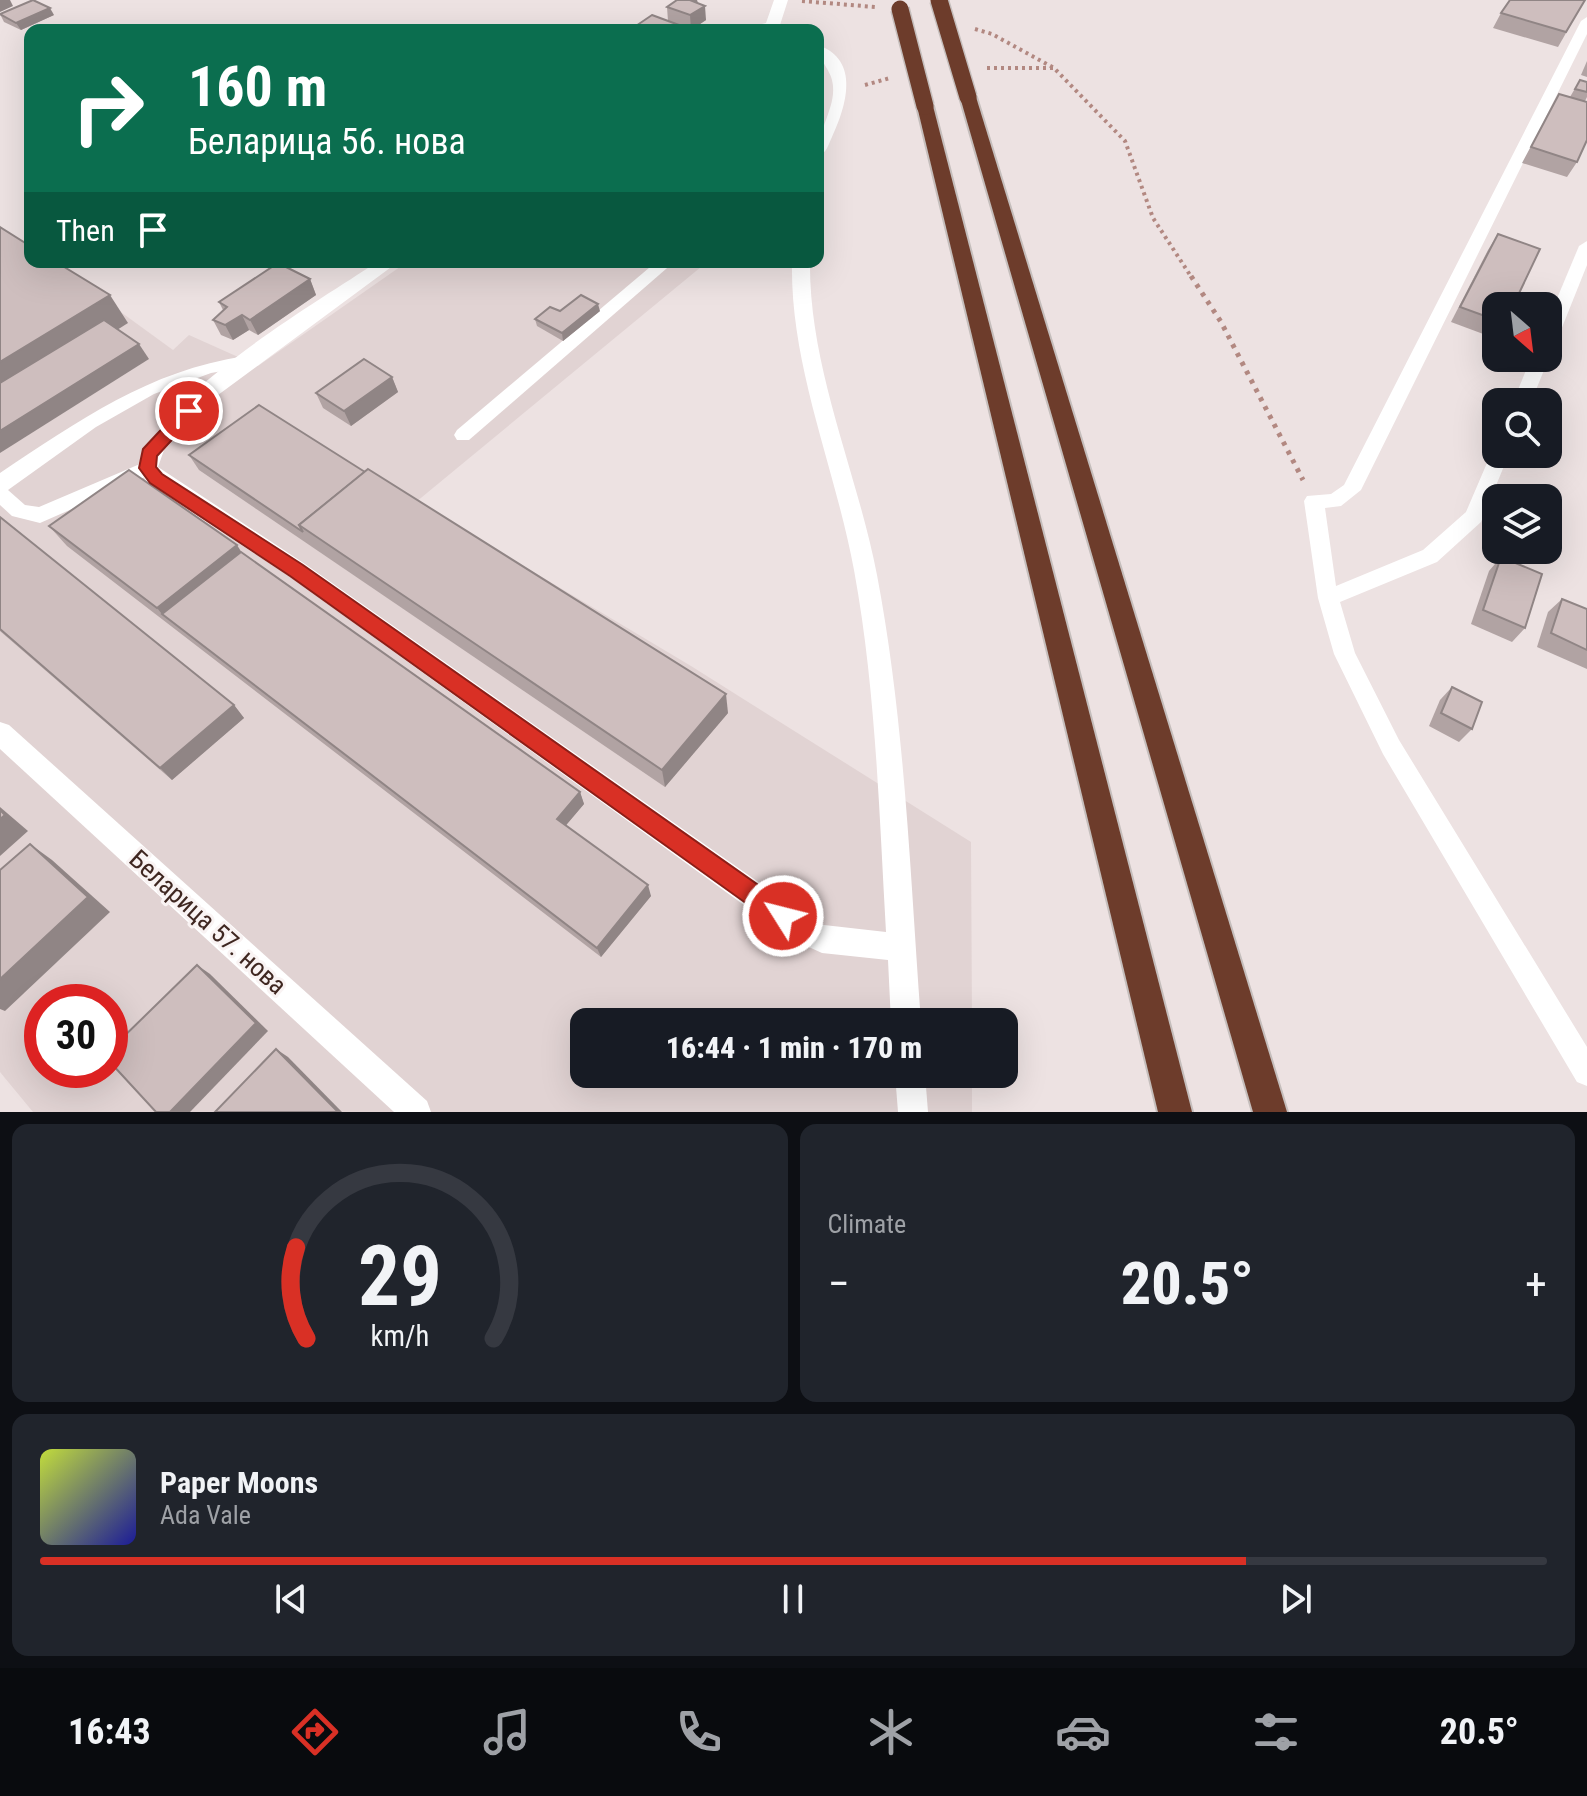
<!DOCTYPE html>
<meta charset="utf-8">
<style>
body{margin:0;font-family:"Roboto Condensed",sans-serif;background:#20242c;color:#f1f3f6;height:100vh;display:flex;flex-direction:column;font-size:30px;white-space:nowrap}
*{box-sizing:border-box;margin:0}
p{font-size:26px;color:#9ea1a6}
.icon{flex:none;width:44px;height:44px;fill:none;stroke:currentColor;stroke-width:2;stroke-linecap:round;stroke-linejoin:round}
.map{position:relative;height:1112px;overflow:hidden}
.details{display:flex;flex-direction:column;gap:12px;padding:12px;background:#0d0f14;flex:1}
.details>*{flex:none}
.top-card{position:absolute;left:24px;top:24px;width:800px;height:244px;border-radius:16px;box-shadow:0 8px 32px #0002;background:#0b6e4f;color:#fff;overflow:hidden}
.needle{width:52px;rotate:152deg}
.fabs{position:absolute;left:1482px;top:292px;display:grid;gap:16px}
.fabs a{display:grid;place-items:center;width:80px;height:80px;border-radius:16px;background:#171b24;box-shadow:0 8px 32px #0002;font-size:40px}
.speed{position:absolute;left:24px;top:984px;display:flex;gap:16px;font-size:40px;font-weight:700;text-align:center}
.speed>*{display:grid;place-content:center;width:104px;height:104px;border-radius:50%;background:#171b24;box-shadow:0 8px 32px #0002;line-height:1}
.speed .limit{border:12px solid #d22;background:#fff;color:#111}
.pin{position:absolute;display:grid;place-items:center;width:68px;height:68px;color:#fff;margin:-34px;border:4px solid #fff;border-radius:50%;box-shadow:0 2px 8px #0007}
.me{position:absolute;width:88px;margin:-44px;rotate:306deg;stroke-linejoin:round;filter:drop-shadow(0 0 6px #0008)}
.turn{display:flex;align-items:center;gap:28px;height:168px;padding:0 32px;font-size:36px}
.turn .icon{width:104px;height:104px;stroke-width:2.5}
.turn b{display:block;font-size:56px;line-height:68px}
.then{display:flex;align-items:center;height:76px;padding:0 32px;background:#0003;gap:16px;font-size:30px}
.big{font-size:60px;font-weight:800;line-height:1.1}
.details .tile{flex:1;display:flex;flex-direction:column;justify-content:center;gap:12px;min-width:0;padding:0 28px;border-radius:16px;background:#20242c}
.details .dial{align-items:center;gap:0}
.dial svg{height:208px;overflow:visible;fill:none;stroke:#363941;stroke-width:7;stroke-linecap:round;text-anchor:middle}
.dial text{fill:#f1f3f6;stroke:none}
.song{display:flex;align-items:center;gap:24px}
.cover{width:96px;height:96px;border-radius:12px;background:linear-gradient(135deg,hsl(70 70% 55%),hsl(240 70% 35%))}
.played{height:8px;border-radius:4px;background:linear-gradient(90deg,#d93025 80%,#363941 80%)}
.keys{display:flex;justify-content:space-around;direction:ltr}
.heat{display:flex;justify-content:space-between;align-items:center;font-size:44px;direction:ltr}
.details .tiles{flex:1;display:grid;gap:12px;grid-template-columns:1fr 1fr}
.tile:last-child{grid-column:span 2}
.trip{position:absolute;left:570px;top:1008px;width:448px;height:80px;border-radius:16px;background:#171b24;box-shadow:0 8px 32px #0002;font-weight:800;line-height:80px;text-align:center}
.menu{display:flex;height:128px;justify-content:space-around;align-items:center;background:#090b0e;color:#9ea1a6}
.menu .icon{width:56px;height:56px}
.menu .selected{color:#d93025}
.menu b{font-size:36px;color:#f1f3f6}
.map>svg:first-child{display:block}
.built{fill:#e1d3d3;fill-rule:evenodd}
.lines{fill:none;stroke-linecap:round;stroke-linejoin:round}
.motorway-casing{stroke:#c5bebc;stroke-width:4}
.path-far1{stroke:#b28881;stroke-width:4;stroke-dasharray:3 4;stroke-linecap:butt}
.path{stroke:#b28881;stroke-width:5;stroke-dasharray:4 6;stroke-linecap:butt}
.service{fill:#fff;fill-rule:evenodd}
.minor{fill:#fff;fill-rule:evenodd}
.motorway{fill:#6d3c2b;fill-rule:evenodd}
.motorway-bridge-casing{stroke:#c5bebc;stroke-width:20;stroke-linecap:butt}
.motorway-bridge{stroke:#6d3c2b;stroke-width:17}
.wall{fill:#b1a3a3}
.shaded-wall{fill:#908585}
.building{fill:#cebebe;stroke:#908585;stroke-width:2}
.route{fill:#d93025;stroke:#8d1f18;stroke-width:2}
.labels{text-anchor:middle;stroke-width:6;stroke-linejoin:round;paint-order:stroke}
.near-street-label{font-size:26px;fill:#3f2721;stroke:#f9f3f3}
</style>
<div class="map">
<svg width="1587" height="1112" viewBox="0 0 1587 1112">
<rect width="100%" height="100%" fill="#ede2e2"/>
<path class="built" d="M17,237L30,246V262H52L173,350L189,335L258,366L407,262H707L416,502L691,666L971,842L972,1022H584V1074H972V1112H33L0,1072V246ZM42,1002H110V1070H42Z"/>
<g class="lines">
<g class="motorway-casing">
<g id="motorway">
<polygon points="968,92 976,97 1287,1112 1253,1112 960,97"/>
<polygon points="925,101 933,106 1192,1112 1158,1112 917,106"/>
</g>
</g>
<g class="path-far1">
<polyline points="802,1 875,7"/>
<polyline points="975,29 992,34 1054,68 1125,141 1153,218 1192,278"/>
<polyline points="987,68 1053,68"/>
<polyline points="865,85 890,78"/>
</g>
<polyline class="path" points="1191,276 1221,322 1303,480"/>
<g class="service">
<polygon points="1587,17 1587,34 1361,490 1341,506 1325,508 1336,586 1423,550 1466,512 1493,449 1496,448 1496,454 1509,454 1481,522 1437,562 1340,602 1355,653 1399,740 1587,1047 1587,1086 1577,1082 1383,754 1334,654 1318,598 1304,501 1307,496 1331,494 1344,485 1581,21"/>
<polygon points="1587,241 1587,265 1557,340 1548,346 1548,320 1579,246"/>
<polygon points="656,262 674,262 469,440 457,440 454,435 457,430"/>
<path d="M245,356L251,358L254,362L251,366L211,373L154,394L96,427L8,490L25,505L39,507L147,461L154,463L156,468L154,473L40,523L12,516L0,505V473C80,420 148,371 245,356Z"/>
<polygon points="1531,358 1549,358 1531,402 1513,402"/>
</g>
<g class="minor">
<polygon points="774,0 788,0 780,25 790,30 736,30 766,23"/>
<path d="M818,45C861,60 846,107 832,137C828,145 827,153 818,156C818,128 835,109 833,86C832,69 818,62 818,45Z"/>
<path d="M377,262H398L218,395L164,450L158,467L305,564L811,919L824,925L886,932C879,811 876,690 854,570C835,467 790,367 792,262H810C809,369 857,471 877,575C905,722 910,873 921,1022H891L888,960L822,953L791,939L289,576L149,485L137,468C165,390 308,308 377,262Z"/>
<polygon points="0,722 9,725 427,1101 431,1112 394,1112 0,749"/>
<polygon points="895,1074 925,1074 928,1112 898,1112"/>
</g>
<use href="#motorway" class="motorway"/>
<g class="motorway-bridge-casing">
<g id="motorway-bridge">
<polyline points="939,0 968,97"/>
<polyline points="900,9 925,106"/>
</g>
</g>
<use href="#motorway-bridge" class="motorway-bridge"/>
</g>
<g class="wall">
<polygon points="677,0 697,0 706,20 691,30 688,29 688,30 630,30 668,21 667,7"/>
<polygon points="1585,0 1558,47 1493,28 1501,13"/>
<polygon points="0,14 54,15 21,30 4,22"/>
<polygon points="1587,61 1587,77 1581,75"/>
<polygon points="1580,80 1587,82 1587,97 1585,101 1577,162 1567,177 1522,163 1559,94 1570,97"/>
<polygon points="1498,234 1496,336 1494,338 1451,322 1488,250"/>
<polygon points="310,279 316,295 258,335 249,330 233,340 221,335 213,320 223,310 219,302"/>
<polygon points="560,311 600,311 563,341 537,326 535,319"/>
<polygon points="392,377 398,392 351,426 323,408 316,393"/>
<polygon points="189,455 728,713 665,787 199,470"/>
<polygon points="0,517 234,705 244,718 172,780 0,631"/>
<polygon points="49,526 580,792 584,804 566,825 651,896 601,957 67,546"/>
<polygon points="1501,557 1525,628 1512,642 1471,624 1489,571"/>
<polygon points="1562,599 1587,609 1587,669 1537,647 1548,612"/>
<polygon points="1452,687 1472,729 1459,742 1429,726 1440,700"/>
</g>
<g class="shaded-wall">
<polygon points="0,0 10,0 13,6 0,12"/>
<polygon points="694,0 697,0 698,10 705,6 706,20 691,30 690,15 692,1"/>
<polygon points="50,8 54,15 21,30 16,23"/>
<polygon points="310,279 316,295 258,335 250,320"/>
<polygon points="110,295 128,323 0,404 0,362"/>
<polygon points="598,304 600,311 563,341 562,333"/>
<polygon points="242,315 249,330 233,340 225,325"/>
<polygon points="139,344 149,359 0,453 0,431"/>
<polygon points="392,377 398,392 351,426 344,411"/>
<polygon points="237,545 250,566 162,614 157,608"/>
<polygon points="726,694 728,713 665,787 662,770"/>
<polygon points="234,705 244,718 172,780 160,768"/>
<polygon points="580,792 584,804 562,830 557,819"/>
<polygon points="0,807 28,831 0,856"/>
<polygon points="30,844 52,860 110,912 5,1011 0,1009 0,979"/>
<polygon points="648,885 651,896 601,957 597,948"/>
<polygon points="197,965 210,974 268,1031 190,1112 170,1112"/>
<polygon points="276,1049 288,1057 342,1112 338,1112"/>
</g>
<g class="building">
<polygon points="33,0 50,8 16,23 0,14"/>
<polygon points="677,0 694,0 692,1 705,6 690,15 667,7"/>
<polygon points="1510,0 1585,0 1566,32 1501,13"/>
<polygon points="652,15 687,28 685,30 630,30"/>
<polygon points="1580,80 1587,82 1587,92 1575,89"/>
<polygon points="1559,94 1587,102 1587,140 1577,162 1531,147"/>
<polygon points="0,227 30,246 30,262 56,262 110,295 0,362"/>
<polygon points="1498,234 1540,249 1513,306 1496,306 1496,320 1460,307"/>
<polygon points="278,263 310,279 250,320 242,315 225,325 213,320 227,307 219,302"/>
<polygon points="581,295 598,304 562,333 535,319 550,307 560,311"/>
<polygon points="104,320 139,344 0,431 0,383"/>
<polygon points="364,359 392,377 344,411 316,393"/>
<polygon points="259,405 365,472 299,525 303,532 189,455"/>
<polygon points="368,469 726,694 662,770 299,525"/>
<polygon points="129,470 237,545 157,608 49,526"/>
<polygon points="0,517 234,705 160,768 0,629"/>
<polygon points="241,552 580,792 557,819 648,885 597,948 162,614"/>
<polygon points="1501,557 1542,574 1525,628 1483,610"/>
<polygon points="1562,599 1587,609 1587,650 1551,633"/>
<polygon points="1452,687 1482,702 1472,729 1441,713"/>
<polygon points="0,810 5,815 0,819"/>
<polygon points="30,844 88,897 0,979 0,870"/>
<polygon points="197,965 256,1023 170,1112 156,1112 110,1062 110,1050"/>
<polygon points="276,1049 338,1112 215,1112"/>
</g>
<polygon class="route" points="189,405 195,406 195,415 157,456 156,467 162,474 303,565 791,908 794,916 791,924 783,927 775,924 290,576 150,483 139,468 143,449 183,406"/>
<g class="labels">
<g class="near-street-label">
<text transform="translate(208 922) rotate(42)" y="9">Беларица 57. нова</text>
</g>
</g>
</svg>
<div class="fabs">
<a><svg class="needle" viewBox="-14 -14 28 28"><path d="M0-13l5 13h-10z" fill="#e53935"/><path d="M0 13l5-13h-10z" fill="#9ea1a6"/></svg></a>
<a><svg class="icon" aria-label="search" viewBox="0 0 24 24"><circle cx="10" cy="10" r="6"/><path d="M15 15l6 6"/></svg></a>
<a><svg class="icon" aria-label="layers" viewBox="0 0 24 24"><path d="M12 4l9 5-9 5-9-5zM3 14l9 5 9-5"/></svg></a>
</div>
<div class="speed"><div class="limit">30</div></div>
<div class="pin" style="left:189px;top:411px;background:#d93025"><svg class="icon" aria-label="arrive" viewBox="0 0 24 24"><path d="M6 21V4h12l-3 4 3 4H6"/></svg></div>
<svg class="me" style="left:783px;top:916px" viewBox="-20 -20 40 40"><circle r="17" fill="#d93025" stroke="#fff" stroke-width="3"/><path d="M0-11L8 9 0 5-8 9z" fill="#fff"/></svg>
<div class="trip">16:44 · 1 min · 170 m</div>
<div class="top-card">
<div class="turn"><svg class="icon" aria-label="right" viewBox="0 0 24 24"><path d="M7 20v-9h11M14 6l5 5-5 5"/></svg><div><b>160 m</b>Беларица 56. нова</div></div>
<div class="then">Then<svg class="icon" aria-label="arrive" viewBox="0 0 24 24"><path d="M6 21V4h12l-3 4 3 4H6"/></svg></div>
</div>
</div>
<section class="details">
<div class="tiles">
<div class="tile dial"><svg viewBox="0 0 100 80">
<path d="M14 69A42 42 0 1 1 86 69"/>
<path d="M14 69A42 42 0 0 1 10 34" stroke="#d93025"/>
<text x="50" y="56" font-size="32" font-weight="700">29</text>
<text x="50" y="72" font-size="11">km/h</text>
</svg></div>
<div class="tile"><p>Climate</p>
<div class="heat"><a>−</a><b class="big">20.5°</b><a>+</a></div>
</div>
<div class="tile">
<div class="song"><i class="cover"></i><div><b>Paper Moons</b><p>Ada Vale</p></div></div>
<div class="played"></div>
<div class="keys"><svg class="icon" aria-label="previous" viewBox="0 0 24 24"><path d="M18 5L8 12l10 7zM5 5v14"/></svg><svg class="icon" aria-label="pause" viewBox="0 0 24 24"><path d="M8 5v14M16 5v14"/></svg><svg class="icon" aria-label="next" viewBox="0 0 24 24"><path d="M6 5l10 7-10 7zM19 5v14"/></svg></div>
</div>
</div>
</section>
<nav class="menu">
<b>16:43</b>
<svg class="icon selected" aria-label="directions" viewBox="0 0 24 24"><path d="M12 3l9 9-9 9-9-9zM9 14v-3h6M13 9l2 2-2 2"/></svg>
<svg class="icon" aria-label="music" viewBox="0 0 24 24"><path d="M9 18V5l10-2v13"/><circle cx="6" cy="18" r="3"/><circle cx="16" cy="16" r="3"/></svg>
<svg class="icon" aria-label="phone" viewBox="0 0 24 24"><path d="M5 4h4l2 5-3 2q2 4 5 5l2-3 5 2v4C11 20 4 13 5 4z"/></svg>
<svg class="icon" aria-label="climate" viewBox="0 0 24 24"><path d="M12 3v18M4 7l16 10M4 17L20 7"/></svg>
<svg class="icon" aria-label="car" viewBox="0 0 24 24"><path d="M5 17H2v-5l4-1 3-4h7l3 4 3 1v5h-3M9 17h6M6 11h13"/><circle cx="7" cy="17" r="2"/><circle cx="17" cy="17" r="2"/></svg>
<svg class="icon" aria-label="filters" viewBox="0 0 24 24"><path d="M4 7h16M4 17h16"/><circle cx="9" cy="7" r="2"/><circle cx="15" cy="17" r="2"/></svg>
<b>20.5°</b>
</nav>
